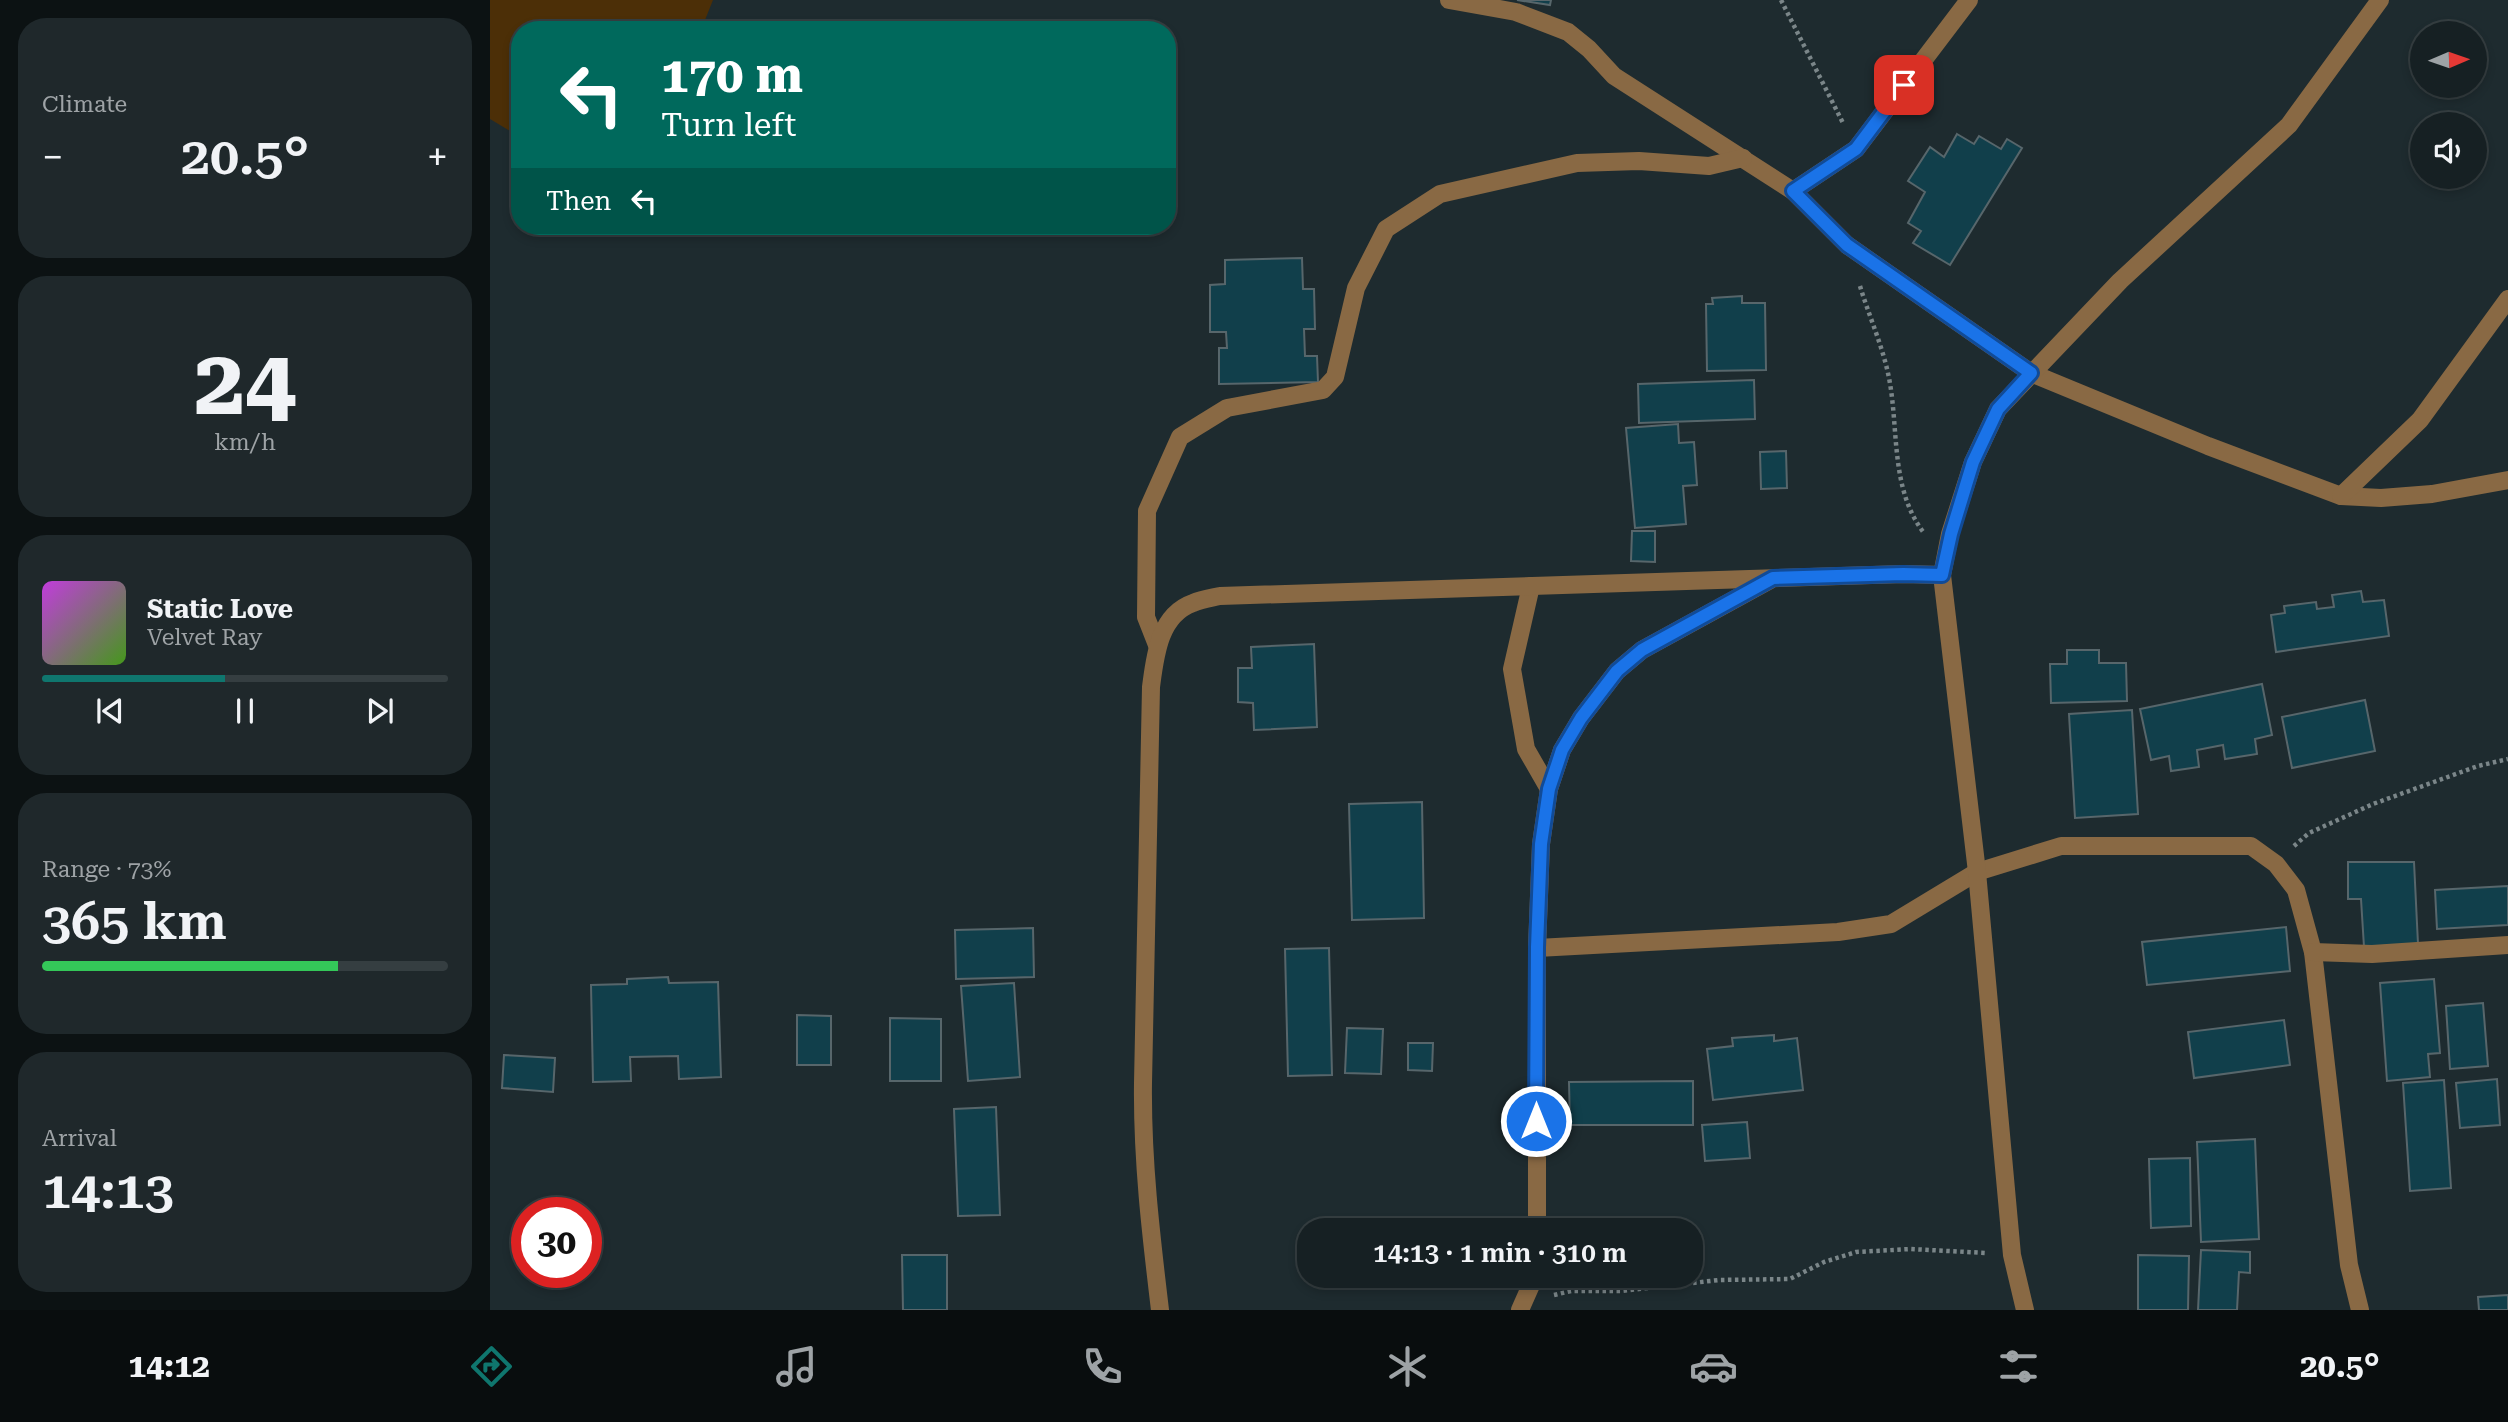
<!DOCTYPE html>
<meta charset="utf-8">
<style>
body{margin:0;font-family:"Roboto Serif",serif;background:#1f282b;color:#f1f3f6;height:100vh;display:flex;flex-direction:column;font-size:26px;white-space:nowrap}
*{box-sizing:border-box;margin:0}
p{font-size:23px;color:#9ea3a6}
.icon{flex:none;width:38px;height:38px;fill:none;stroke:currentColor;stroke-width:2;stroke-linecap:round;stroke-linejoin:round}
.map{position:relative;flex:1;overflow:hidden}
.sheet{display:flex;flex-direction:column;gap:18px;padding:18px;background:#0c1213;width:490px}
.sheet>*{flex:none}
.top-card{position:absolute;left:21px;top:21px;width:665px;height:214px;border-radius:28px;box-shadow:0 4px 10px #0003,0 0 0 2px #353e41;background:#00695c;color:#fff;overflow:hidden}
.needle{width:46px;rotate:88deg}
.tools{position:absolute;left:1920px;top:21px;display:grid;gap:14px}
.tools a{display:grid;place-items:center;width:77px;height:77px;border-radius:50%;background:#162023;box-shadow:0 4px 10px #0003,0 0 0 2px #353e41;font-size:35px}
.speed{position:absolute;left:21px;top:1197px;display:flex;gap:14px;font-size:35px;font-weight:700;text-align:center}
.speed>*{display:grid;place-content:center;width:91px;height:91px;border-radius:50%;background:#162023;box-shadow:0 4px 10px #0003,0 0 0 2px #353e41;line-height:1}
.speed .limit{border:10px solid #d22;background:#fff;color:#111}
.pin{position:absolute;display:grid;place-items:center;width:60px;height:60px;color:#fff;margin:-30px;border-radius:14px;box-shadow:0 4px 10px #0006}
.me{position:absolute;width:77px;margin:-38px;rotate:0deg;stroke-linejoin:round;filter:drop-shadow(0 0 5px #0008)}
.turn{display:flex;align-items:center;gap:24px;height:147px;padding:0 35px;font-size:32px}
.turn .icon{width:91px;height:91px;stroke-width:2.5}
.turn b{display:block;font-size:49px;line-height:60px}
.then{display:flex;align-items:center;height:66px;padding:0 35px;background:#0003;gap:14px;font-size:26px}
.big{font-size:52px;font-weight:600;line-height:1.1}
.sheet .card{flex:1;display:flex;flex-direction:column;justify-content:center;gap:10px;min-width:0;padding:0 24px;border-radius:28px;background:#1f282b}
.sheet .dial{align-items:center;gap:0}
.dial b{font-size:91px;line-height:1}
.song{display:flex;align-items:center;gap:21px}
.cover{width:84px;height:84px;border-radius:10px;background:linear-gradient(135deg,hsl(290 70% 55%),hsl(100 70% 35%))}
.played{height:7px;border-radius:4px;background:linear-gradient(90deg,#0f766e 45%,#353e41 45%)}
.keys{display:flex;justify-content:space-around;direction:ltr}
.heat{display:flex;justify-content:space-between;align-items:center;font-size:38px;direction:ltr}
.charge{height:10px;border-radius:5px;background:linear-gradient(90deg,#34c759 73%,#353e41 0)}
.trip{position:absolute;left:807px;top:1218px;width:406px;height:70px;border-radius:28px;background:#162023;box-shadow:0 4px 10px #0003,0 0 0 2px #353e41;font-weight:600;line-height:70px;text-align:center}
.dock{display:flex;height:112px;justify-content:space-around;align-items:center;background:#090d0e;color:#9ea3a6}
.dock .icon{width:49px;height:49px}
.dock .selected{color:#0f766e}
.dock b{font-size:32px;color:#f1f3f6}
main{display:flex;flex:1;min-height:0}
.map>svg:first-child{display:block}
.green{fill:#4c2f07}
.building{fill:#113f4b;stroke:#57666b;stroke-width:2}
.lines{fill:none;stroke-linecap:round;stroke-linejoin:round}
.path{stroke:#7b8689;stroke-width:4.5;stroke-dasharray:3.5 3.5;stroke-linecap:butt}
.minor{stroke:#896944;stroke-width:18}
.route-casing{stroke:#114b97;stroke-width:18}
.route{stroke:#1a73e8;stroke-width:12}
</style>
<main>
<section class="sheet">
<div class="card"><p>Climate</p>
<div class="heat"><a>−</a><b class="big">20.5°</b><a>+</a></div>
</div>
<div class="card dial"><b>24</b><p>km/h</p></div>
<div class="card">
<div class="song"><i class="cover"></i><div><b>Static Love</b><p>Velvet Ray</p></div></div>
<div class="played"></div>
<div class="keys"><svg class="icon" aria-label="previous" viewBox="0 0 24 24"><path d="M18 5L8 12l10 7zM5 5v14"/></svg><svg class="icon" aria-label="pause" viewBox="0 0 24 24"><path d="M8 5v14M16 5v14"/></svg><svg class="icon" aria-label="next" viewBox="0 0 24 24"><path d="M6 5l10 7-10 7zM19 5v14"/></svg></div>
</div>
<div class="card"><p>Range · 73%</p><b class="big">365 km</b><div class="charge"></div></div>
<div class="card"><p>Arrival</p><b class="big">14:13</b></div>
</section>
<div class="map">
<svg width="2018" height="1310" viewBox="0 0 2018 1310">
<rect width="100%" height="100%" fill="#1e2b2f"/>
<polygon class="green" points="0,0 223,0 211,30 30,30 30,137 0,119"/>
<g class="building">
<polygon points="1027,0 1061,0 1060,5"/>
<polygon points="1467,134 1484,144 1489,136 1511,149 1517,139 1532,148 1460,265 1423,243 1431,231 1418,223 1435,192 1418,181 1440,147 1454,157"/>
<polygon points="812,258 813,289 824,289 825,329 814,329 815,356 827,356 828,382 729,384 729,348 737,348 736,332 720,332 720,285 735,284 735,260"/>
<polygon points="1252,296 1252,303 1275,303 1276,370 1217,371 1216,304 1223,304 1222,298"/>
<polygon points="1264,380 1265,419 1149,423 1148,384"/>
<polygon points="1188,424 1189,443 1204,442 1207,485 1193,486 1196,524 1145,528 1136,428"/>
<polygon points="1296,451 1297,488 1271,489 1270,452"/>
<polygon points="1142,531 1165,531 1165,562 1141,561"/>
<polygon points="1871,591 1873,602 1894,600 1899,636 1786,652 1781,615 1795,613 1794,606 1826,602 1827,609 1844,607 1842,595"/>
<polygon points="824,644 827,727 764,730 763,703 748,702 748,668 762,668 761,647"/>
<polygon points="1577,650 1609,650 1609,663 1636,663 1637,701 1561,703 1560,664 1577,664"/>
<polygon points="1772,684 1782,735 1765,739 1767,754 1735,759 1733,745 1707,750 1709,767 1681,771 1679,756 1661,760 1650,709"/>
<polygon points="1875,700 1885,751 1802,768 1792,717"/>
<polygon points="1642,710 1648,814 1585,818 1579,714"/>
<polygon points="932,802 934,918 862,920 859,804"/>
<polygon points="1858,862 1924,862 1928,944 1874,947 1871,899 1858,899"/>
<polygon points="2018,886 2018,925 1947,929 1945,890"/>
<polygon points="1796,927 1800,971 1657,985 1652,942"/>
<polygon points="543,928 544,977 466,979 465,930"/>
<polygon points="839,948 842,1075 798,1076 795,949"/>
<polygon points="178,977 179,983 228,982 231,1077 189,1079 188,1056 140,1057 141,1081 103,1082 101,985 137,984 137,979"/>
<polygon points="1944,979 1950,1053 1938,1054 1940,1077 1897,1081 1890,983"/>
<polygon points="524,983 530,1077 478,1081 471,986"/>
<polygon points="1993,1003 1998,1066 1960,1069 1956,1006"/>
<polygon points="307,1015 341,1016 341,1065 307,1065"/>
<polygon points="400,1018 451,1019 451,1081 400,1081"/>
<polygon points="1794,1020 1800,1065 1704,1078 1698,1032"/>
<polygon points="857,1028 893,1029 891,1074 855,1073"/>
<polygon points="1284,1035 1284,1041 1307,1038 1313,1090 1223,1100 1217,1049 1243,1046 1242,1038"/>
<polygon points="918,1043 943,1043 942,1071 918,1070"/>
<polygon points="14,1055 65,1058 63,1092 12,1088"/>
<polygon points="2007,1079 2010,1125 1970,1128 1966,1083"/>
<polygon points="1954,1080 1961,1188 1920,1191 1913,1083"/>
<polygon points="1203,1081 1203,1125 1080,1125 1079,1082"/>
<polygon points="506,1107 510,1215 468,1216 464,1109"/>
<polygon points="1257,1122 1260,1158 1215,1161 1212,1125"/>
<polygon points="1765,1139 1769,1239 1711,1242 1707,1142"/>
<polygon points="1700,1158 1701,1226 1661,1228 1659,1159"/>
<polygon points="1711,1250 1760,1252 1760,1273 1749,1272 1747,1310 1708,1310"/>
<polygon points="412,1255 457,1255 457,1310 413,1310"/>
<polygon points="1648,1255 1699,1256 1698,1310 1648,1310"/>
<polygon points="2018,1295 2018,1310 1989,1310 1988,1297"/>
</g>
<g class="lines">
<g class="path">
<polyline points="1291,0 1353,123"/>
<path d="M1370,286C1379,316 1393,347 1399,378C1409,429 1400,489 1434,533"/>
<polyline points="1804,846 1819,833 1883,804 1988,766 2018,759"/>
<polyline points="1064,1295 1081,1291 1131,1291 1229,1280 1300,1279 1334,1262 1366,1252 1421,1249 1496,1253"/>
</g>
<g class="minor">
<polyline points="959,0 1026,12 1078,32 1099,49 1124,76 1303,191 1357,245 1541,373 1718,446 1851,496 1891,498 1942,494 2018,480"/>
<polyline points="1303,191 1366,149 1479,0"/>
<polyline points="1851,496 1930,420 2018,299"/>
<polyline points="1041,586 1022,669 1036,749 1059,789"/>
<polyline points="667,645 656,617 657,511 690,437 737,408 833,390 845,377 866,288 896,229 950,194 1087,163 1149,161 1219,166 1253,158"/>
<polyline points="1047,948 1348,932 1401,924 1487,872 1571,846 1761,846 1786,864 1806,890 1823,952 1859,1265 1870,1310"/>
<polyline points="1823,952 1882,954 2018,945"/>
<polyline points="1047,1230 1047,948 1051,844 1059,789 1072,750 1091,718 1127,671 1152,650 1280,580"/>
<path d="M670,1310C661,1235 652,1159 653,1083L661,687C665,656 669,615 703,603C712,599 721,598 730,596L1414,574L1452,575"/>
<polyline points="1030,1310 1045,1276"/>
<polyline points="1535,1310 1522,1255 1487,872 1452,575 1460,534 1483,462 1508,409 1630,281 1799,125 1890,0"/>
</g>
</g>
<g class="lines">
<g class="route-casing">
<polyline id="route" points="1046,1121 1047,947 1051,844 1059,789 1072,750 1091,718 1127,671 1152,650 1283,578 1413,574 1452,575 1461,534 1483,462 1508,409 1541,373 1357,245 1303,191 1366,149 1414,85"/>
</g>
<use href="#route" class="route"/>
</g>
</svg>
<div class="tools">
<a><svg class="needle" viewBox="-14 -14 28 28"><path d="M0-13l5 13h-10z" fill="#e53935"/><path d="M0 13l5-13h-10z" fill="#9ea3a6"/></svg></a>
<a><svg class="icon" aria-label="sound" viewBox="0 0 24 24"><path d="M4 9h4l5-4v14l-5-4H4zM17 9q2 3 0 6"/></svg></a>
</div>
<div class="speed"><div class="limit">30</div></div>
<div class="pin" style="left:1414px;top:85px;background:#d93025"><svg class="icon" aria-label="arrive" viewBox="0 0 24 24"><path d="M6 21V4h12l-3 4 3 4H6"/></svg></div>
<svg class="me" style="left:1046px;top:1121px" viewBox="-20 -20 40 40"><circle r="17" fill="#1a73e8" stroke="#fff" stroke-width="3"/><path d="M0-11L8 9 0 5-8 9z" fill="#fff"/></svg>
<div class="trip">14:13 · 1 min · 310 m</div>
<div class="top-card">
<div class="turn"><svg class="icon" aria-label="left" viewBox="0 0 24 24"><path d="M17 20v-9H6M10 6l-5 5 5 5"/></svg><div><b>170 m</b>Turn left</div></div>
<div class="then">Then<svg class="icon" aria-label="left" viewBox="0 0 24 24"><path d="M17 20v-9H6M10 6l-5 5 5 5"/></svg></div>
</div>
</div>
</main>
<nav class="dock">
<b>14:12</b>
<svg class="icon selected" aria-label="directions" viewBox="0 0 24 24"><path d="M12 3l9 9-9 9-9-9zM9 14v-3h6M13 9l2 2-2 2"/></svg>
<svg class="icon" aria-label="music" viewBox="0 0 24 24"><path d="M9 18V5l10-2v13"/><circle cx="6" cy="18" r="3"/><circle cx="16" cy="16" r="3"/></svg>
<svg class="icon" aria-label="phone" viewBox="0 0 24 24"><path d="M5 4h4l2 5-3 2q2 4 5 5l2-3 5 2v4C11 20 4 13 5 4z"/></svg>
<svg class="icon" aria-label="climate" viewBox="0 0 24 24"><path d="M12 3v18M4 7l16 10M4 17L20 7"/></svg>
<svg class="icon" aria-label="car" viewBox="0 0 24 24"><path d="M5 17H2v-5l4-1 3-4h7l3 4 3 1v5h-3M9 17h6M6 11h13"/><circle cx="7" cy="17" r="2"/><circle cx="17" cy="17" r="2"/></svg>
<svg class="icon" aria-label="filters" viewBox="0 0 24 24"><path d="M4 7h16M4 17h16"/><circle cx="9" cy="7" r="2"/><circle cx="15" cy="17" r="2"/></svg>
<b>20.5°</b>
</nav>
